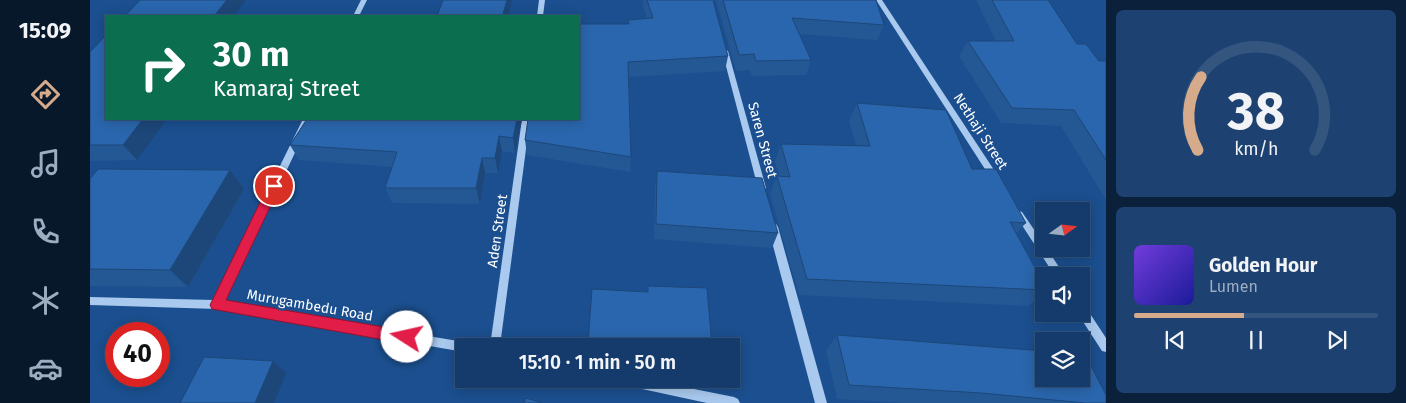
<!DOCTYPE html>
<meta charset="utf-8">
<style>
body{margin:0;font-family:"Fira Sans",sans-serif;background:#1d4271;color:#f1f3f6;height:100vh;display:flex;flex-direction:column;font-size:19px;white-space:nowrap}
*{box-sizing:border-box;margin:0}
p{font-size:16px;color:#9dadc1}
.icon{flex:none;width:28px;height:28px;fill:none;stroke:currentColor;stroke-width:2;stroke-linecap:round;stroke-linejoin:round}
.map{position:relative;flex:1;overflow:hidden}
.details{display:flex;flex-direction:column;gap:10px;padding:10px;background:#0b203b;width:300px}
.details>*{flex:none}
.guide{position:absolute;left:15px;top:15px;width:475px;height:105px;border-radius:0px;box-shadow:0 2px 12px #0003,0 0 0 1px #33557e;background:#0b6e4f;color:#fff;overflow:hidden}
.needle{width:32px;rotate:75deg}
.fabs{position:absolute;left:945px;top:202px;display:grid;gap:10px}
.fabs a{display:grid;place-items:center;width:55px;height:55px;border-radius:0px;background:#143b6b;box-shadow:0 2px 12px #0003,0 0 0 1px #33557e;font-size:25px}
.speed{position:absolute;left:15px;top:322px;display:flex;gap:10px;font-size:25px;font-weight:700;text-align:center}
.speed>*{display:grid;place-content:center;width:65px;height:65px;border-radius:50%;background:#143b6b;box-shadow:0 2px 12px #0003,0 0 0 1px #33557e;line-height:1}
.speed .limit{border:8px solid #d22;background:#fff;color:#111}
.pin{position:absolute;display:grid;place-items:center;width:42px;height:42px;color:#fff;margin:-21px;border:2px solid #fff;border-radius:50%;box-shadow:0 1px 5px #0007}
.me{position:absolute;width:55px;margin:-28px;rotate:280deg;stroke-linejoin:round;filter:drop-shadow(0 0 4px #0008)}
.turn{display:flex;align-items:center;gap:18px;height:105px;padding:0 25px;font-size:22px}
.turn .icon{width:65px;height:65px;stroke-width:2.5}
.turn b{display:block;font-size:35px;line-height:42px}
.details .card{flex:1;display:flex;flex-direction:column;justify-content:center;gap:8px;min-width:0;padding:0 18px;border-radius:8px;background:#1d4271}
.details .dial{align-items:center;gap:0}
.dial svg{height:130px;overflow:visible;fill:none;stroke:#33557e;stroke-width:7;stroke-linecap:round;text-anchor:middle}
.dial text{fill:#f1f3f6;stroke:none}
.song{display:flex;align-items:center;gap:15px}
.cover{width:60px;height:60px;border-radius:8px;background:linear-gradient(135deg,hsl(260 70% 55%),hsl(240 70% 35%))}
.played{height:5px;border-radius:2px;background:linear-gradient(90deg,#d6ab8b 45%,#33557e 45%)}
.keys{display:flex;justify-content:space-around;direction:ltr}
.trip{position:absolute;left:365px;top:338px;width:285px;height:50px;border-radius:0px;background:#143b6b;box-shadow:0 2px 12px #0003,0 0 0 1px #33557e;font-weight:600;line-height:50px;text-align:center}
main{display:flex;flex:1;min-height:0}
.tabs{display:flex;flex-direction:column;width:90px;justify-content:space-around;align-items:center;background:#08182b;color:#9dadc1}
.tabs .icon{width:35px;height:35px}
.tabs .selected{color:#d6ab8b}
.tabs b{font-size:22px;color:#f1f3f6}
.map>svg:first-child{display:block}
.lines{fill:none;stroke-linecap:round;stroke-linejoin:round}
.minor{fill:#a9c9ee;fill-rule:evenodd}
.wall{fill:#245895}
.shaded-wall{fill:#1d4779}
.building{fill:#2a66ad;stroke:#1d4779}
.route{fill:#e11d48;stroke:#92132f}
.labels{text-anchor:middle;stroke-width:5;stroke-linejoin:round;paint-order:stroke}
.street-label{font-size:14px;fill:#fff;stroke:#1b4f8f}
</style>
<main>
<nav class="tabs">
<b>15:09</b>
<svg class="icon selected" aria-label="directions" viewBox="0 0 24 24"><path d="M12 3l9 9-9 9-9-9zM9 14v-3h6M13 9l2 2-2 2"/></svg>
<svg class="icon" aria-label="music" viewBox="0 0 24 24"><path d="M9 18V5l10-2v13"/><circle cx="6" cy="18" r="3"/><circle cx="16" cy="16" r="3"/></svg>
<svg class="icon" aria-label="phone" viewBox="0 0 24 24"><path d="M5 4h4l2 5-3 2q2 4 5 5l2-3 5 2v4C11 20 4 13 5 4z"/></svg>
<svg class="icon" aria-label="climate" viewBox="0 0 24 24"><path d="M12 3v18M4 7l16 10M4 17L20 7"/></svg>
<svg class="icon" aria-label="car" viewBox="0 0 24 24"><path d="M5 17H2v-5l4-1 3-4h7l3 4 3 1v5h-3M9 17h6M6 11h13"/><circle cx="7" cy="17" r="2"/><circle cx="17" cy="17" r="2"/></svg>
</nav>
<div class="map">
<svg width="1016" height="403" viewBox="0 0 1016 403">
<rect width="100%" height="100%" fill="#1b4f8f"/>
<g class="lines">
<g class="minor">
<polygon points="271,0 277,0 269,16 263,16"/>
<polygon points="449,0 455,0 453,16 447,16"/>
<polygon points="786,0 792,0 908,176 909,178 908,180 902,180"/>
<polygon points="635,49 638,51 676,188 672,191 668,188 632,51"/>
<polygon points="213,119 221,119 134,302 374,342 378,343 379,346 374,346 374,352 127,309 0,305 0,297 124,300"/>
<polygon points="432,119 440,119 410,346 400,346"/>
<polygon points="929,211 932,212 954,244 954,249 957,249 975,276 965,276 926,216 925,214 926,212"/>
<polygon points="683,223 686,224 688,227 737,403 725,403 678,227 680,224"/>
<polygon points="991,305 995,306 1016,338 1016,352 1012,351 988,314 991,314"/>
<polygon points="524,379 554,379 644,397 648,399 650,403 617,403 529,384 525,383"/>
</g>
</g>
<g class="wall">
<polygon points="553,0 623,0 638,56 635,71 539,77 541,157 540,172 437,155 435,140 538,24 538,20 557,19 553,5"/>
<polygon points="626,0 786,0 794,25 787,40 710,34 721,60 716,75 662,76 660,70 646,71"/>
<polygon points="886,0 958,0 987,44 1009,61 1016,61 1016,200 971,126 911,123 869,56 878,41 906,41"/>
<polygon points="0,52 47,160 0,161"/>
<polygon points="767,103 882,169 936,223 926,233 954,284 954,293 938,306 709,295 680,194 687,176 689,176 685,162 691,144 766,145 759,121"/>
<polygon points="217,119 432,119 425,153 412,151 408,173 395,173 390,204 302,203 295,188 302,167 209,160 200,145"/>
<polygon points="140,170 154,189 98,287 0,286 0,179"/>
<polygon points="567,171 688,233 682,248 564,239 565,186"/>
<polygon points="558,286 622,346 498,346 498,343 557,292"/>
<polygon points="747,335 1016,403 814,403 747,399 736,350"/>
<polygon points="596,379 620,379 620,380"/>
</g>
<g class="shaded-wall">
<polygon points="137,0 156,0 144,16 124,16"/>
<polygon points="417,0 422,0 418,16 413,14"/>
<polygon points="53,119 77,119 47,160 33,145"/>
<polygon points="427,119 432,119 425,153 423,138"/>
<polygon points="409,136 412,151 408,173 405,158"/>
<polygon points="392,158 395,173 390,204 386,188"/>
<polygon points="140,170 154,189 98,287 80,270"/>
<polygon points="183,361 196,373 184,403 165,403"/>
</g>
<g class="building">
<polygon points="50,0 137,0 124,16 35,16"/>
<polygon points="353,0 417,0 413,14 421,14 421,16 347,16"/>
<polygon points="557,0 623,0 638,56 538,62 541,157 435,140 438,119 489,119 489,24 539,24 538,20 563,18"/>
<polygon points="633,0 786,0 794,25 702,18 721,60 666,61 664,54 649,55"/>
<polygon points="902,0 958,0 987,44 996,44 1009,61 1016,61 1016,160 984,110 922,108 878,41 924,41"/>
<polygon points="16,35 16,119 53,119 33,145 0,145 0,52"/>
<polygon points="767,103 856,110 882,169 906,169 936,223 920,222 954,284 954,290 717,279 687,176 700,177 691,144 780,146"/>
<polygon points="217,119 427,119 423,138 409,136 405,158 392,158 386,188 295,188 307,152 200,145"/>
<polygon points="8,169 140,170 80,270 0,269 0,179"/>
<polygon points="567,171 672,178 688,233 566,224"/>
<polygon points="558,286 617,288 622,346 548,346 498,343 502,289 558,292"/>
<polygon points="747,335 954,351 954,379 991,379 991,354 995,354 1016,395 1016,403 995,403 891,393 759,385"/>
<polygon points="114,357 183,361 165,403 90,403"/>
<polygon points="436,398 452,403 434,403"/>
</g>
<polygon class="route" points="184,182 190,186 136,300 317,331 322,333 324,337 322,342 317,344 122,309 120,305 122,301 178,186"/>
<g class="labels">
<g class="street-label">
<text transform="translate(891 131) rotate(57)" y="5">Nethaji Street</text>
<text transform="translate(673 140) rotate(75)" y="5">Saren Street</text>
<text transform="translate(407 231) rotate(-82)" y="5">Aden Street</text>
<text transform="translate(220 305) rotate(10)" y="5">Murugambedu Road</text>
</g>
</g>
</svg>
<div class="fabs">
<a><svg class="needle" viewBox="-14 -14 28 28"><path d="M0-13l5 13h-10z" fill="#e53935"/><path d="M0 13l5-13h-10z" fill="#9dadc1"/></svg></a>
<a><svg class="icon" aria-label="sound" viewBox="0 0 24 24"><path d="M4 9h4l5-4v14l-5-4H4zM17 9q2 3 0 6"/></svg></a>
<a><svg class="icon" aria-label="layers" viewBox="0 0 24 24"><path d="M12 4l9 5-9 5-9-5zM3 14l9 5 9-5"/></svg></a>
</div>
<div class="speed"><div class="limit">40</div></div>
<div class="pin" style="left:184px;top:186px;background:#d93025"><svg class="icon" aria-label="arrive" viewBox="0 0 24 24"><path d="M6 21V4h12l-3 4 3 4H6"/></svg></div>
<svg class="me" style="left:317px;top:337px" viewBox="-20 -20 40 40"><circle r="19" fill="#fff"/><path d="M0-13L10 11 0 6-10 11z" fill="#e11d48"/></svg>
<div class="trip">15:10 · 1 min · 50 m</div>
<div class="guide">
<div class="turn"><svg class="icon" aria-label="right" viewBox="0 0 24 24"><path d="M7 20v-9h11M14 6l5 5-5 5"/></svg><div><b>30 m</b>Kamaraj Street</div></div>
</div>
</div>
<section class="details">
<div class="card dial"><svg viewBox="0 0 100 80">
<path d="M14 69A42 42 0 1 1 86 69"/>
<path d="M14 69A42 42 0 0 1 16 24" stroke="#d6ab8b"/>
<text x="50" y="56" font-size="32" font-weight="700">38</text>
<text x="50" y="72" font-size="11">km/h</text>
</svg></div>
<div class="card">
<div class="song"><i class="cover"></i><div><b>Golden Hour</b><p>Lumen</p></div></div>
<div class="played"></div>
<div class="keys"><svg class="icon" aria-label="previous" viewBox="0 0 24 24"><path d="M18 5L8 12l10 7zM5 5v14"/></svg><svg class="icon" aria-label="pause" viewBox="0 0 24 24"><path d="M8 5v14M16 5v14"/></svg><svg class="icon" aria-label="next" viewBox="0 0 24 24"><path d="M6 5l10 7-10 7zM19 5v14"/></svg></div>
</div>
</section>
</main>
